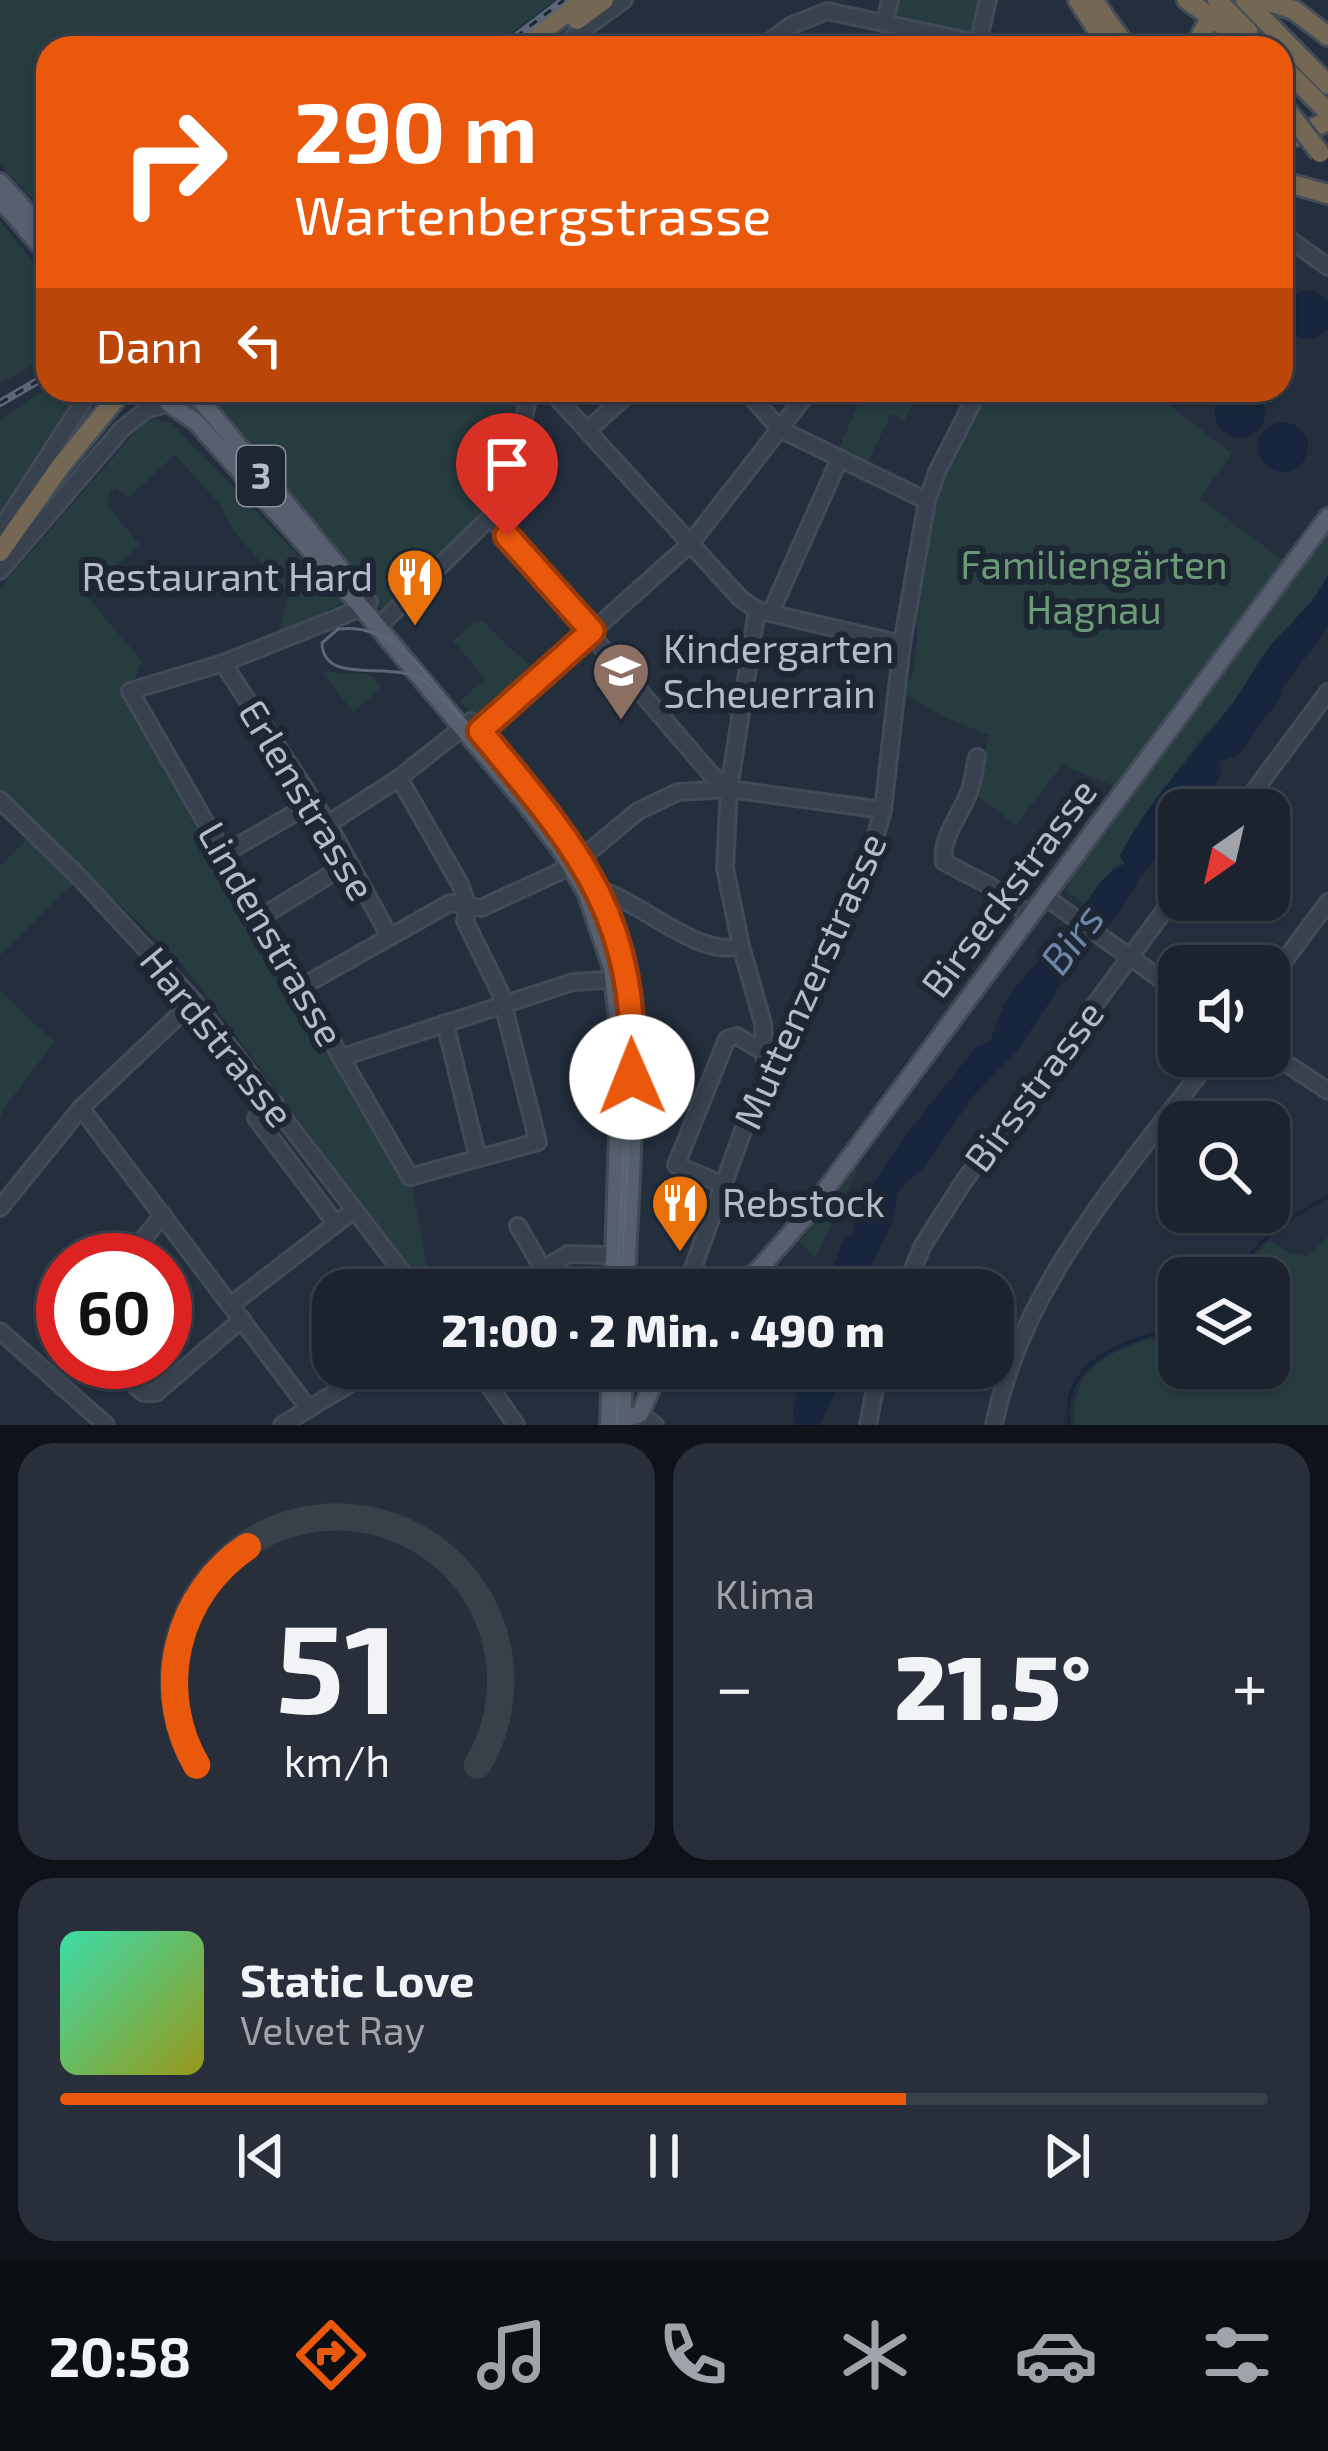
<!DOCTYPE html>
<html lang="de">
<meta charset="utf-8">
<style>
body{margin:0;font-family:"Exo 2",sans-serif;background:#282f3a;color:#f1f3f6;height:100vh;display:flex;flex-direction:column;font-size:45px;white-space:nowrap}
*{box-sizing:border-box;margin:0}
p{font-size:39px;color:#a0a4aa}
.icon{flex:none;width:66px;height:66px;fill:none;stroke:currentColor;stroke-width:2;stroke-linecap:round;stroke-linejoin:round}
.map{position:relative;height:1425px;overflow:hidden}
.sheet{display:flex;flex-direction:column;gap:18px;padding:18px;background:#0f1319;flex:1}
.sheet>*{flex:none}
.hud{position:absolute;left:36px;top:36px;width:1257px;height:366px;border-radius:36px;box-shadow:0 3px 9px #0004,0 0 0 3px #39404a;background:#ea580c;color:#fff;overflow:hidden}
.needle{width:78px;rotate:214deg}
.buttons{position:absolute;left:1158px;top:789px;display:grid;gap:24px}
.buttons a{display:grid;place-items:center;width:132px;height:132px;border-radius:24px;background:#1b232e;box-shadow:0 3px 9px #0004,0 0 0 3px #39404a;font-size:60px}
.speed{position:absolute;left:36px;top:1233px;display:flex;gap:24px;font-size:60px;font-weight:700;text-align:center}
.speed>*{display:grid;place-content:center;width:156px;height:156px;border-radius:50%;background:#1b232e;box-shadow:0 3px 9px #0004,0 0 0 3px #39404a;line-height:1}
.speed .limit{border:18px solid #d22;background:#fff;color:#111}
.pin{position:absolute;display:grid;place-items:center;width:102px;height:102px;color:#fff;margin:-123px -51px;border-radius:50% 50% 50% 0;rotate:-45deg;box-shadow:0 0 12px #0007}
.pin .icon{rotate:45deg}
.me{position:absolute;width:132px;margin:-66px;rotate:359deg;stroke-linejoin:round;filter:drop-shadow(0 0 9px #0008)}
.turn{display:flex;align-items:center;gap:42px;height:252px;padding:0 60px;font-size:54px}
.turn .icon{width:156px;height:156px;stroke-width:2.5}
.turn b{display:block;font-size:84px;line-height:102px}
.then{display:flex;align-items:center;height:114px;padding:0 60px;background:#0003;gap:24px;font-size:45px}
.big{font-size:90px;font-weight:800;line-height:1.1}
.sheet .card{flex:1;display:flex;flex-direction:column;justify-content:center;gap:18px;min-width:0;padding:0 42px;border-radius:36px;background:#282f3a}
.sheet .dial{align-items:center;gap:0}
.dial svg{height:312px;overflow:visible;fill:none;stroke:#39404a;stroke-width:7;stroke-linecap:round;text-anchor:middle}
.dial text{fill:#f1f3f6;stroke:none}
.song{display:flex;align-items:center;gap:36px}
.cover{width:144px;height:144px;border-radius:18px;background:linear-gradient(135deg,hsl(160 70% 55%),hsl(60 70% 35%))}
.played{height:12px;border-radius:6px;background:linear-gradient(90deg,#ea580c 70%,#39404a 70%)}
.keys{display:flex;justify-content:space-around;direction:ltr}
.heat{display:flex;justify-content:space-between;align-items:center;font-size:66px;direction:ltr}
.sheet .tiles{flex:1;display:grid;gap:18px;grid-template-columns:1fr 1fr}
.card:last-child{grid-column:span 2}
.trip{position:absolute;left:312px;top:1269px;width:702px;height:120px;border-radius:36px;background:#1b232e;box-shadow:0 3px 9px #0004,0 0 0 3px #39404a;font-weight:800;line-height:120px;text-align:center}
.tabs{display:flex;height:192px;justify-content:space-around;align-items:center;background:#0b0e12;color:#a0a4aa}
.tabs .icon{width:84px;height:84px}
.tabs .active{color:#ea580c}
.tabs b{font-size:54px;color:#f1f3f6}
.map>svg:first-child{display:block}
.green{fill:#263c3f}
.water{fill:#17263c}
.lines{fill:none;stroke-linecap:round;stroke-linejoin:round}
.stream{stroke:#17263c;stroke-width:3}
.minor-casing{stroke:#414a57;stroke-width:20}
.major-casing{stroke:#414a57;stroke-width:22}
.highway-casing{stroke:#434c59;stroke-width:24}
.minor{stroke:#38414e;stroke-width:14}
.major{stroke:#56606e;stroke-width:16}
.highway{stroke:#746855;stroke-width:18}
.tram{stroke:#5a6575;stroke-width:3}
.rail-casing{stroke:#5a6575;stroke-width:8}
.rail{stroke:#1d2633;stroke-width:3;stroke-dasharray:9;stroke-linecap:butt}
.highway-bridge-casing{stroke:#434c59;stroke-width:24;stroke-linecap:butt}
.highway-bridge{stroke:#746855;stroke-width:18}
.route-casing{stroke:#983908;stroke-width:30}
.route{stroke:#ea580c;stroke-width:21}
.labels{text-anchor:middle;stroke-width:12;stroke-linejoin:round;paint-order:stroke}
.shield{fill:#1d2633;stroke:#878f9c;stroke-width:3}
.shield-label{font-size:36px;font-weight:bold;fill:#b4bcc9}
.park-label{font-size:39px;fill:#6b9a76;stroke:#1d2633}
.poi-label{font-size:39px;fill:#b4bcc9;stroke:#1d2633;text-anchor:start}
.street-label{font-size:39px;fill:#b4bcc9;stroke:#1d2633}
.water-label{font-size:42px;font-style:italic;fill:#6d86a8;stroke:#1d2633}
</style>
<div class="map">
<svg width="1328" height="1425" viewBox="0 0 1328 1425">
<rect width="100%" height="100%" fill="#242f3e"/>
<g class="green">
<polygon points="0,0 555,0 491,48 48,48 48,216 0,164"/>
<polygon points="898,0 982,0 973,37 894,17"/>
<polygon points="0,221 48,280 48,357 0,383"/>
<polygon points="48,388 80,390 0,511 0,420"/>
<polygon points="208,390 530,390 509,490 388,618 226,419"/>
<polygon points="865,390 894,390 914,401 904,421 891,414 866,465 838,450"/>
<path d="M987,390H1149L1232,453L1200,499L1287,563L1116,787L1062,765L1016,825L975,794L989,735L944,717L903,692C916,675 918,647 917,624L912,623L935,496L958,439Z"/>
<polygon points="155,419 173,424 343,603 278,633 289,595 233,530 219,503 175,455 129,497 116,488 109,492 107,505 140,545 84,593 142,661 130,692 410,1177 429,1278 424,1287 183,965 0,791 0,588 144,422"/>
<polygon points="1328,534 1328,575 1316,596 1278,638 1234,702 1192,750 1120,855 1125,863 1116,866 1084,904 1067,892 1071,878"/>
<path d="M475,622H484C500,640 517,652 534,671L478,723L460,701L485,679L453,641Z"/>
<polygon points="322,672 371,674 382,688 353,712"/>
<polygon points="27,838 73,884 0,955 0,866"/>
<polygon points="0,991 54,1042 3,1110 0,1119"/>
<polygon points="859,1166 816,1257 799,1243"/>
<path d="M1328,1237V1425H1075C1068,1359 1126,1345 1179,1332V1368H1269V1278H1242L1254,1255L1270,1241L1291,1254L1306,1256Z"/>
</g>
<g class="water">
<circle cx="1308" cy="315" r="24"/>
<circle cx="1240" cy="413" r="25"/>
<circle cx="1283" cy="447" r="25"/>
<path d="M1328,575V627L1282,689L1280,698L1238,755L1220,761L1221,776L1197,810H1179V833L1142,874L1120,912L1082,953L1017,1051L974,1095L924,1168L904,1184L897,1194L893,1221L859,1290H825L844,1238L854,1234C853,1191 947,1086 976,1047L991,1040C997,1023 1001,1006 1014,989C1027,972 1044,956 1059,942C1080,923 1095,873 1125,864L1120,856C1147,800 1199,750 1235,700C1249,680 1260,657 1276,639C1295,619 1316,601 1328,575Z"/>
<polygon points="803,1368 839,1368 834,1394 820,1425 795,1425 793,1411"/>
</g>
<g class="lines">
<g class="stream">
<path d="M1233,1278C1257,1238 1289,1219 1328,1196"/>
<path d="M1069,1425C1059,1359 1128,1340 1179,1327"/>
</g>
<g class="minor-casing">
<g id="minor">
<polyline points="885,21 890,0"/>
<polyline points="558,48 624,0"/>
<polyline points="761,48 790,26 827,11 1001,48"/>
<polyline points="977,48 988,0"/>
<polyline points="1281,233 1328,267"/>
<polyline points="550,390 740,598 757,610 902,644"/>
<polyline points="745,390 780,429 927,501"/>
<polyline points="587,431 632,390"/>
<polyline points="490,517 711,774 729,789"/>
<polyline points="0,530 91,390"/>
<polyline points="0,571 122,429 146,410 170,403"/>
<polyline points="369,602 362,608 223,663 130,691 410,1177 538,1142 500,992 465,921 468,907 460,884 399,778"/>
<polyline points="757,610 729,789 725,868 741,946 763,1023 765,1065 770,1070"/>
<polyline points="771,612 839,460"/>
<polyline points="378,627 490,517 509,490 530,390"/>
<polyline points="223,663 328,824 390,937"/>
<polyline points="480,732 690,544 810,390"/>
<path d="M977,757C974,770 973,785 967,797C958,819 941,837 944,862L990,886L1030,915"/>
<polyline points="0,800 80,878 194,1001 416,1290"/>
<polyline points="1240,810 1328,692"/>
<polyline points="328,824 399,778 471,721"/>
<polyline points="234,848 314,802"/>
<path d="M588,891C618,880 693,961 741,946"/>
<polyline points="1044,896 1179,992"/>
<polyline points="271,911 349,863"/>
<polyline points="1269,981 1328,902"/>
<polyline points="301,987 450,903 481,908 572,866 638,811 678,792 729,789 883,810"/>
<polyline points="445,1023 478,1158"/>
<polyline points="1269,1052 1328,1091"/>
<polyline points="343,1057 573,982 620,979"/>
<polyline points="275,1103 256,1118 336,1224"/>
<polyline points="81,1108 309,1409"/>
<polyline points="724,1185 676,1165 727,1039 737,1036 762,1051"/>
<polyline points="0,1208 81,1108 194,1001"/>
<polyline points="518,1226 555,1290"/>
<polyline points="126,1260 163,1215"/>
<polyline points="508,1290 568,1254 606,1255"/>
<polyline points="685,1290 744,1128 844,918 873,845 883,810 902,644 927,501 937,472 979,390"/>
<polyline points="904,1290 923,1245 964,1181 1179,891"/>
<polyline points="232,1304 354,1210"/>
<polyline points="0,1331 106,1425"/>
<polyline points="107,1362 144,1393 156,1393 242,1319"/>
<polyline points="477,1368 516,1425"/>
<polyline points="640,1414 655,1425"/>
<polyline points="282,1425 376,1368"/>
<polyline points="868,1425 879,1368"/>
<path d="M994,1425C1023,1281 1128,1170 1213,1056"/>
</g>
</g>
<g class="major-casing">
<g id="major">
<polyline points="0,182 48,235"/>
<polyline points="0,199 48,255"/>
<polyline points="160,390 167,402 196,422 362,608 526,804 561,850 586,892 612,968 621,1043 613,1290"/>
<polyline points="192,390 345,574"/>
<path d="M552,818C661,952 630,1129 626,1290"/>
<polyline points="733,1290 760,1268 806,1216 1328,517"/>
<polyline points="609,1424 640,1414 660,1368"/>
<polyline points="609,1425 611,1368"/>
<polyline points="622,1425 624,1368"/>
</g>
</g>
<g class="highway-casing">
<g id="highway">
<polyline points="1078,0 1109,48"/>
<polyline points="1093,0 1127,48"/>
<polyline points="1187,0 1254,48"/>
<polyline points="1217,0 1248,31"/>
<polyline points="1245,0 1328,85"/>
<polyline points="1264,0 1294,10 1328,36"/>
<polyline points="577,20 604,0"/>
<polyline points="519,48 584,0"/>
<polyline points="1194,48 1207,24"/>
<polyline points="1281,65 1328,112"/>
<polyline points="1281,143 1328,121"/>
<polyline points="1281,181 1328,194"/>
<polyline points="0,552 60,467 123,390"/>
</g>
</g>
<use href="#minor" class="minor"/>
<use href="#major" class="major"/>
<use href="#highway" class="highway"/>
<g class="tram">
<path d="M617,1290C620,1182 639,1034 607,933C579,848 487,745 425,681C392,659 323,687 322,643L338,629C395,622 425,674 458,713C501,763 549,812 582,869C651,987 625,1158 621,1290"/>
<polyline points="617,1425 619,1368"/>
</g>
<g class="rail-casing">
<g id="rail">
<polyline points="501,48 564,0"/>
<polyline points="0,403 48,375"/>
</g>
</g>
<use href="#rail" class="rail"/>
<g class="highway-bridge-casing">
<polyline id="highway-bridge" points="1286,109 1320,153"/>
</g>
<use href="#highway-bridge" class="highway-bridge"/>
</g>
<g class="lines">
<g class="route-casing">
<path id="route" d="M507,536L592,631L480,731C578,849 638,914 632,1077"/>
</g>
<use href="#route" class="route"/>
</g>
<defs>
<g id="restaurant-pin" transform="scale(3)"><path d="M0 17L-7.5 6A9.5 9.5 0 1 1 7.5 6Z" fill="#e8710a" stroke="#1d2633"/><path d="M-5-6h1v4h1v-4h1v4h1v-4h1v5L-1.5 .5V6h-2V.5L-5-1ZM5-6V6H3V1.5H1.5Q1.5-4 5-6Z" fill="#fff"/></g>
<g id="school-pin" transform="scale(3)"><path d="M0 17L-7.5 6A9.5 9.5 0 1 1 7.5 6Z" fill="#8d6e63" stroke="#1d2633"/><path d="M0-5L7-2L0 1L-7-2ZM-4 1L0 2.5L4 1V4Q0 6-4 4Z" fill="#fff"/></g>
</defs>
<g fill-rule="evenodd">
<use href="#restaurant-pin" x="415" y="577"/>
<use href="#school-pin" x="621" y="671"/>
<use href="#restaurant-pin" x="680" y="1203"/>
</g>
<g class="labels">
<rect class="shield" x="237" y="446" width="48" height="60" rx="9"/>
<g class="shield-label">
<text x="261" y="489">3</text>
</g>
<g class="park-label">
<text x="1094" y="579">Familiengärten<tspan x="1094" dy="45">Hagnau</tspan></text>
</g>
<g class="poi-label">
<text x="373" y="591" text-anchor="end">Restaurant Hard</text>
<text x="663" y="663">Kindergarten<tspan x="663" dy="45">Scheuerrain</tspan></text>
<text x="722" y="1217">Rebstock</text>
</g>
<g class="street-label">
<text transform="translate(307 800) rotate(59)" y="14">Erlenstrasse</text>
<text transform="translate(1009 888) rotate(-53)" y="14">Birseckstrasse</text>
<text transform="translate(271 934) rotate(60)" y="14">Lindenstrasse</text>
<text transform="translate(810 981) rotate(-66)" y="14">Muttenzerstrasse</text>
<text transform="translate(217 1037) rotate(51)" y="14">Hardstrasse</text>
<text transform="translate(1034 1086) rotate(-53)" y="14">Birsstrasse</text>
</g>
<g class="water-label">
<text transform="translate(1072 939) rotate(-53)" y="15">Birs</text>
</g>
</g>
</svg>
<div class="buttons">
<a><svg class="needle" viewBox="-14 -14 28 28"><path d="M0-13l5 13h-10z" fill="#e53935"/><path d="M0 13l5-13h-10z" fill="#a0a4aa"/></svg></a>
<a><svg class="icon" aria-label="sound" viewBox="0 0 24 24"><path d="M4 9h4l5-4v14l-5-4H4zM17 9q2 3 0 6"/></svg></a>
<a><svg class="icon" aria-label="search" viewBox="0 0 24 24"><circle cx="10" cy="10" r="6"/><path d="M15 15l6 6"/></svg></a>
<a><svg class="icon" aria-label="layers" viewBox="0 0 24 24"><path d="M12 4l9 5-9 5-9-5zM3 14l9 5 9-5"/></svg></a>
</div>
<div class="speed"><div class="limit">60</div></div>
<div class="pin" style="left:507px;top:536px;background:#d93025"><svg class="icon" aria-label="arrive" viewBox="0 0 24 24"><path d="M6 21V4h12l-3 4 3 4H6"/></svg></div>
<svg class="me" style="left:632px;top:1077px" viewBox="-20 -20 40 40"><circle r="19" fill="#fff"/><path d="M0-13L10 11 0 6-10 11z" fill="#ea580c"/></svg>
<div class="trip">21:00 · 2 Min. · 490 m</div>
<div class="hud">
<div class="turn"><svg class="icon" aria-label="right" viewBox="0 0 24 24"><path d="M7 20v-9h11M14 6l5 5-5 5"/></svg><div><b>290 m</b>Wartenbergstrasse</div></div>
<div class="then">Dann<svg class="icon" aria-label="left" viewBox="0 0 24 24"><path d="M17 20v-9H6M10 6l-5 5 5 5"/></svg></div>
</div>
</div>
<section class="sheet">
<div class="tiles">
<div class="card dial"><svg viewBox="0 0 100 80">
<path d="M14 69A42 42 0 1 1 86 69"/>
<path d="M14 69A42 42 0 0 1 27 13" stroke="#ea580c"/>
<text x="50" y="56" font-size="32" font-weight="700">51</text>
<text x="50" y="72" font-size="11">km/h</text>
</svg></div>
<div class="card"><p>Klima</p>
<div class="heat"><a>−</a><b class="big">21.5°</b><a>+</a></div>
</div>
<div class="card">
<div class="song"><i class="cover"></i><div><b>Static Love</b><p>Velvet Ray</p></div></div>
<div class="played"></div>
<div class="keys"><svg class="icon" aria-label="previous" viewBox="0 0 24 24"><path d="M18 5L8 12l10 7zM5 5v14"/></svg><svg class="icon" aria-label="pause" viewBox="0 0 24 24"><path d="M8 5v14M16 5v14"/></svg><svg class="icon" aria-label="next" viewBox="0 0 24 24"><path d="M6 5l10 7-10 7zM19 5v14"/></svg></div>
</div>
</div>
</section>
<nav class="tabs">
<b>20:58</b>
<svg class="icon active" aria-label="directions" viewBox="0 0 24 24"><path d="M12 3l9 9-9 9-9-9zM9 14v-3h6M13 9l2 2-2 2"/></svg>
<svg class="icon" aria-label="music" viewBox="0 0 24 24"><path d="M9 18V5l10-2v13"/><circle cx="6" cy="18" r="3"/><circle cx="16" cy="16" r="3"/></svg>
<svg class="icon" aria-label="phone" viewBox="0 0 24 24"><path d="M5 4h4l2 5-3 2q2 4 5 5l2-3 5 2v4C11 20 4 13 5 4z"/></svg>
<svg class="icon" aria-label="climate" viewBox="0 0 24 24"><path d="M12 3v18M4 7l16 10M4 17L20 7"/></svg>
<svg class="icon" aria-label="car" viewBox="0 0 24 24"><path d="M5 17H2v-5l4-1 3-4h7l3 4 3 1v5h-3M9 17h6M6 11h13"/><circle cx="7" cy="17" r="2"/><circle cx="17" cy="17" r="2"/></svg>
<svg class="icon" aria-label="filters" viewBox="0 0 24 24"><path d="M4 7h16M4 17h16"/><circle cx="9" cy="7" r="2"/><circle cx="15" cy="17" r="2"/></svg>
</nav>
